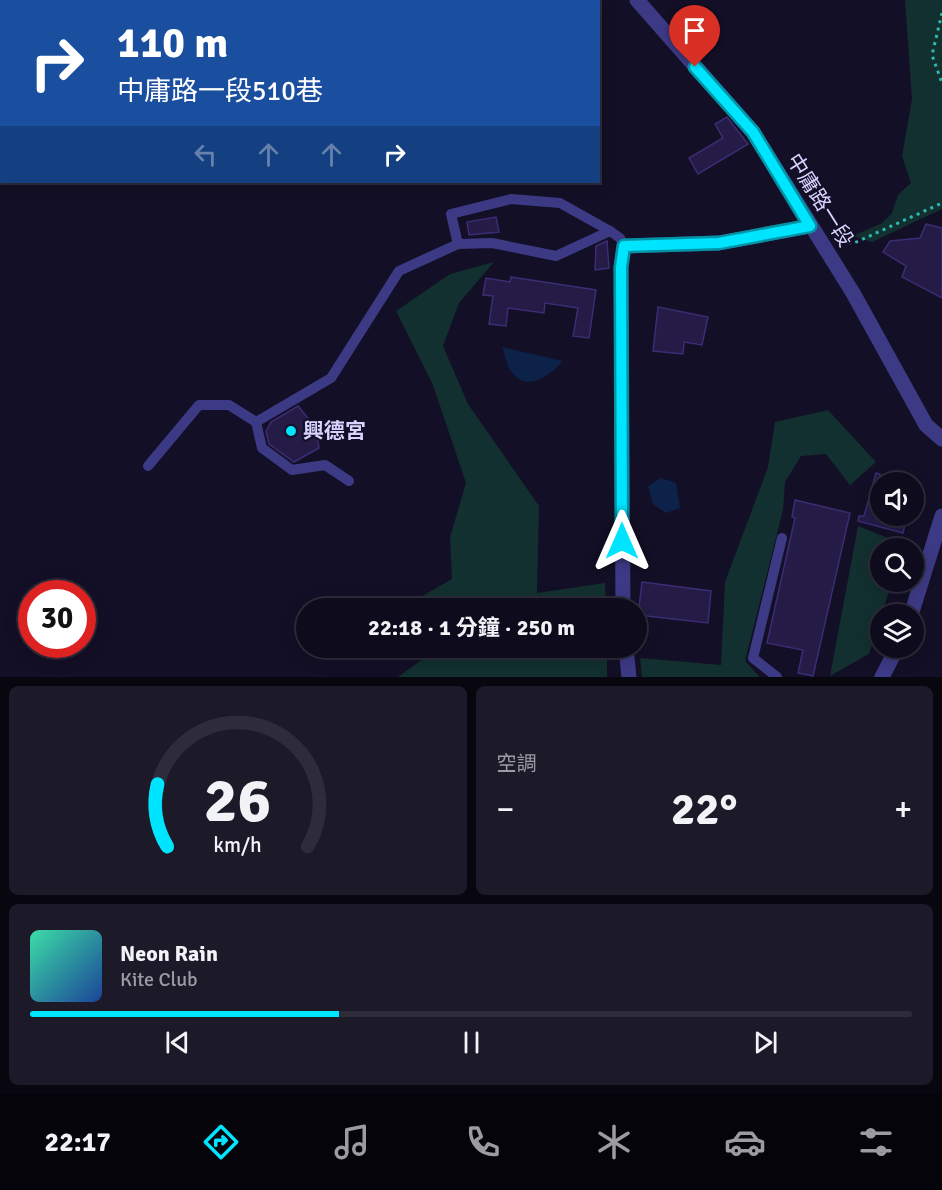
<!DOCTYPE html>
<html lang="zh-TW">
<meta charset="utf-8">
<style>
body{margin:0;font-family:Signika,"Noto Sans TC",sans-serif;background:#1c1929;color:#f1f3f6;height:100vh;display:flex;flex-direction:column;font-size:22px;white-space:nowrap}
*{box-sizing:border-box;margin:0}
p{font-size:20px;color:#9b9ba3}
.icon{flex:none;width:33px;height:33px;fill:none;stroke:currentColor;stroke-width:2;stroke-linecap:round;stroke-linejoin:round}
.map{position:relative;height:677px;overflow:hidden}
.drawer{display:flex;flex-direction:column;gap:9px;padding:9px;background:#08060f;flex:1}
.drawer>*{flex:none}
.top-card{position:absolute;left:0px;top:0px;width:600px;height:183px;box-shadow:0 3px 15px #0003,0 0 0 2px #2e2b3b;background:#1a4fa0;color:#fff;overflow:hidden}
.buttons{position:absolute;left:870px;top:472px;display:grid;gap:12px}
.buttons a{display:grid;place-items:center;width:54px;height:54px;border-radius:50%;background:#0e0b1c;box-shadow:0 3px 15px #0003,0 0 0 2px #2e2b3b;font-size:30px}
.speed{position:absolute;left:18px;top:580px;display:flex;gap:12px;font-size:30px;font-weight:700;text-align:center}
.speed>*{display:grid;place-content:center;width:78px;height:78px;border-radius:50%;background:#0e0b1c;box-shadow:0 3px 15px #0003,0 0 0 2px #2e2b3b;line-height:1}
.speed .limit{border:9px solid #d22;background:#fff;color:#111}
.pin{position:absolute;display:grid;place-items:center;width:51px;height:51px;color:#fff;margin:-62px -26px;border-radius:50% 50% 50% 0;rotate:-45deg;box-shadow:0 0 6px #0007}
.pin .icon{rotate:45deg}
.me{position:absolute;width:66px;margin:-33px;rotate:0deg;stroke-linejoin:round;filter:drop-shadow(0 0 4px #0008)}
.turn{display:flex;align-items:center;gap:21px;height:126px;padding:0 18px;font-size:27px}
.turn .icon{width:78px;height:78px;stroke-width:2.5}
.turn b{display:block;font-size:42px;line-height:51px}
.lanes{display:flex;align-items:center;height:57px;padding:0 18px;background:#0003;justify-content:center;gap:30px;direction:ltr}
.lanes .off{opacity:.35}
.big{font-size:45px;font-weight:700;line-height:1.1}
.drawer .widget{flex:1;display:flex;flex-direction:column;justify-content:center;gap:9px;min-width:0;padding:0 21px;border-radius:9px;background:#1c1929}
.drawer .dial{align-items:center;gap:0}
.dial svg{height:156px;overflow:visible;fill:none;stroke:#2e2b3b;stroke-width:7;stroke-linecap:round;text-anchor:middle}
.dial text{fill:#f1f3f6;stroke:none}
.song{display:flex;align-items:center;gap:18px}
.cover{width:72px;height:72px;border-radius:9px;background:linear-gradient(135deg,hsl(160 70% 55%),hsl(220 70% 35%))}
.played{height:6px;border-radius:3px;background:linear-gradient(90deg,#00e5ff 35%,#2e2b3b 35%)}
.keys{display:flex;justify-content:space-around;direction:ltr}
.heat{display:flex;justify-content:space-between;align-items:center;font-size:33px;direction:ltr}
.drawer .tiles{flex:1;display:grid;gap:9px;grid-template-columns:1fr 1fr}
.widget:last-child{grid-column:span 2}
.trip{position:absolute;left:296px;top:598px;width:351px;height:60px;border-radius:30px;background:#0e0b1c;box-shadow:0 3px 15px #0003,0 0 0 2px #2e2b3b;font-weight:700;line-height:60px;text-align:center}
.tab-bar{display:flex;height:96px;justify-content:space-around;align-items:center;background:#06040b;color:#9b9ba3}
.tab-bar .icon{width:42px;height:42px}
.tab-bar .current{color:#00e5ff}
.tab-bar b{font-size:27px;color:#f1f3f6}
.map>svg:first-child{display:block}
.green{fill:#12302f}
.water{fill:#0c2248}
.building{fill:#241b47;stroke:#3b2d73;stroke-width:1.5}
.lines{fill:none;stroke-linecap:round;stroke-linejoin:round}
.path{stroke:#2fb8b0;stroke-width:3;stroke-dasharray:3 4.5;stroke-linecap:butt}
.service{stroke:#3d3a85;stroke-width:10}
.minor{stroke:#3d3a85;stroke-width:15}
.tertiary{stroke:#3d3a85;stroke-width:15}
.route-casing{stroke:#0095a6;stroke-width:15}
.route{stroke:#00e5ff;stroke-width:10}
.poi-dot{fill:#00e5ff;stroke:#130f26;stroke-width:2}
.labels{text-anchor:middle;stroke-width:4.5;stroke-linejoin:round;paint-order:stroke}
.street-label{font-size:21px;fill:#d9d4ff;stroke:#130f26}
.poi-label{font-size:21px;font-weight:bold;fill:#d9d4ff;stroke:#130f26;text-anchor:start}
</style>
<div class="map">
<svg width="942" height="677" viewBox="0 0 942 677">
<rect width="100%" height="100%" fill="#130f26"/>
<g class="green">
<polygon points="905,0 942,0 942,209 872,242 853,236 882,223 892,213 898,195 911,183 902,156 912,99"/>
<polygon points="494,262 459,303 443,346 468,404 539,506 537,593 605,583 606,609 433,609 417,599 452,579 450,537 466,483 433,385 396,311 450,274"/>
<polygon points="828,410 876,462 850,485 826,454 801,456 785,482 783,510 745,661 760,677 642,677 640,658 721,665 725,582 768,467 775,422"/>
<polygon points="858,526 903,544 902,549 880,549 880,582 892,582 869,654 830,676"/>
<polygon points="438,648 607,648 607,677 398,677"/>
</g>
<g class="water">
<path d="M502,347L563,361C550,375 526,394 511,371C506,364 505,354 502,347Z"/>
<polygon points="661,478 676,483 680,508 666,513 653,504 648,486"/>
</g>
<g class="building">
<polygon points="727,117 748,144 698,174 689,158 723,138 715,124"/>
<polygon points="496,217 499,232 469,235 467,222"/>
<polygon points="926,224 942,228 942,298 902,277 906,266 883,252 890,241 920,238"/>
<polygon points="607,241 609,268 595,270 596,246"/>
<polygon points="511,277 596,290 589,338 573,336 578,308 545,303 544,313 508,308 506,326 489,324 493,296 483,295 486,278 510,282"/>
<polygon points="658,307 708,317 702,345 684,342 683,354 653,351"/>
<polygon points="298,406 316,428 319,448 294,462 269,444 266,431 271,422"/>
<polygon points="876,473 880,474 880,516 907,516 903,533 858,521 859,516 864,516"/>
<polygon points="795,500 850,513 813,676 798,673 803,650 767,643 795,518 792,517"/>
<polygon points="642,582 711,591 708,623 638,615"/>
</g>
<g class="lines">
<g class="path">
<polyline points="942,13 932,55 942,83"/>
<polyline points="836,234 852,244 942,203"/>
</g>
<g class="service">
<polyline points="458,244 451,214 511,199 560,203 610,231"/>
<polyline points="256,422 262,448 292,470 325,465 349,481"/>
<polyline points="148,466 199,405 229,405 256,422 331,378 399,271 458,244 492,243 556,256 610,231 620,238 624,246"/>
<polyline points="777,677 753,658 782,538"/>
</g>
<g class="minor">
<polyline points="637,0 753,132 853,293 926,425 942,439"/>
<polyline points="623,609 621,267 624,246 719,243 810,226"/>
<polyline points="626,648 629,677"/>
</g>
<g class="tertiary">
<polyline points="911,615 942,516"/>
<polyline points="882,677 897,648"/>
</g>
</g>
<g class="lines">
<g class="route-casing">
<polyline id="route" points="622,541 621,267 624,246 719,243 810,226 753,132 695,67"/>
</g>
<use href="#route" class="route"/>
</g>
<circle class="poi-dot" cx="291" cy="431" r="6"/>
<g class="labels">
<g class="street-label">
<text transform="translate(820 200) rotate(58)" y="7">中庸路一段</text>
</g>
<g class="poi-label">
<text x="303" y="438">興德宮</text>
</g>
</g>
</svg>
<div class="buttons">
<a><svg class="icon" aria-label="sound" viewBox="0 0 24 24"><path d="M4 9h4l5-4v14l-5-4H4zM17 9q2 3 0 6"/></svg></a>
<a><svg class="icon" aria-label="search" viewBox="0 0 24 24"><circle cx="10" cy="10" r="6"/><path d="M15 15l6 6"/></svg></a>
<a><svg class="icon" aria-label="layers" viewBox="0 0 24 24"><path d="M12 4l9 5-9 5-9-5zM3 14l9 5 9-5"/></svg></a>
</div>
<div class="speed"><div class="limit">30</div></div>
<div class="pin" style="left:695px;top:67px;background:#d93025"><svg class="icon" aria-label="arrive" viewBox="0 0 24 24"><path d="M6 21V4h12l-3 4 3 4H6"/></svg></div>
<svg class="me" style="left:622px;top:541px" viewBox="-20 -20 40 40"><path d="M0-17L14 15 0 8-14 15z" fill="#00e5ff" stroke="#fff" stroke-width="4"/></svg>
<div class="trip">22:18 · 1 分鐘 · 250 m</div>
<div class="top-card">
<div class="turn"><svg class="icon" aria-label="right" viewBox="0 0 24 24"><path d="M7 20v-9h11M14 6l5 5-5 5"/></svg><div><b>110 m</b>中庸路一段510巷</div></div>
<div class="lanes"><svg class="icon off" aria-label="left" viewBox="0 0 24 24"><path d="M17 20v-9H6M10 6l-5 5 5 5"/></svg><svg class="icon off" aria-label="ahead" viewBox="0 0 24 24"><path d="M12 20V5M6 11l6-6 6 6"/></svg><svg class="icon off" aria-label="ahead" viewBox="0 0 24 24"><path d="M12 20V5M6 11l6-6 6 6"/></svg><svg class="icon" aria-label="right" viewBox="0 0 24 24"><path d="M7 20v-9h11M14 6l5 5-5 5"/></svg></div>
</div>
</div>
<section class="drawer">
<div class="tiles">
<div class="widget dial"><svg viewBox="0 0 100 80">
<path d="M14 69A42 42 0 1 1 86 69"/>
<path d="M14 69A42 42 0 0 1 9 37" stroke="#00e5ff"/>
<text x="50" y="56" font-size="32" font-weight="700">26</text>
<text x="50" y="72" font-size="11">km/h</text>
</svg></div>
<div class="widget"><p>空調</p>
<div class="heat"><a>−</a><b class="big">22°</b><a>+</a></div>
</div>
<div class="widget">
<div class="song"><i class="cover"></i><div><b>Neon Rain</b><p>Kite Club</p></div></div>
<div class="played"></div>
<div class="keys"><svg class="icon" aria-label="previous" viewBox="0 0 24 24"><path d="M18 5L8 12l10 7zM5 5v14"/></svg><svg class="icon" aria-label="pause" viewBox="0 0 24 24"><path d="M8 5v14M16 5v14"/></svg><svg class="icon" aria-label="next" viewBox="0 0 24 24"><path d="M6 5l10 7-10 7zM19 5v14"/></svg></div>
</div>
</div>
</section>
<nav class="tab-bar">
<b>22:17</b>
<svg class="icon current" aria-label="directions" viewBox="0 0 24 24"><path d="M12 3l9 9-9 9-9-9zM9 14v-3h6M13 9l2 2-2 2"/></svg>
<svg class="icon" aria-label="music" viewBox="0 0 24 24"><path d="M9 18V5l10-2v13"/><circle cx="6" cy="18" r="3"/><circle cx="16" cy="16" r="3"/></svg>
<svg class="icon" aria-label="phone" viewBox="0 0 24 24"><path d="M5 4h4l2 5-3 2q2 4 5 5l2-3 5 2v4C11 20 4 13 5 4z"/></svg>
<svg class="icon" aria-label="climate" viewBox="0 0 24 24"><path d="M12 3v18M4 7l16 10M4 17L20 7"/></svg>
<svg class="icon" aria-label="car" viewBox="0 0 24 24"><path d="M5 17H2v-5l4-1 3-4h7l3 4 3 1v5h-3M9 17h6M6 11h13"/><circle cx="7" cy="17" r="2"/><circle cx="17" cy="17" r="2"/></svg>
<svg class="icon" aria-label="filters" viewBox="0 0 24 24"><path d="M4 7h16M4 17h16"/><circle cx="9" cy="7" r="2"/><circle cx="15" cy="17" r="2"/></svg>
</nav>
